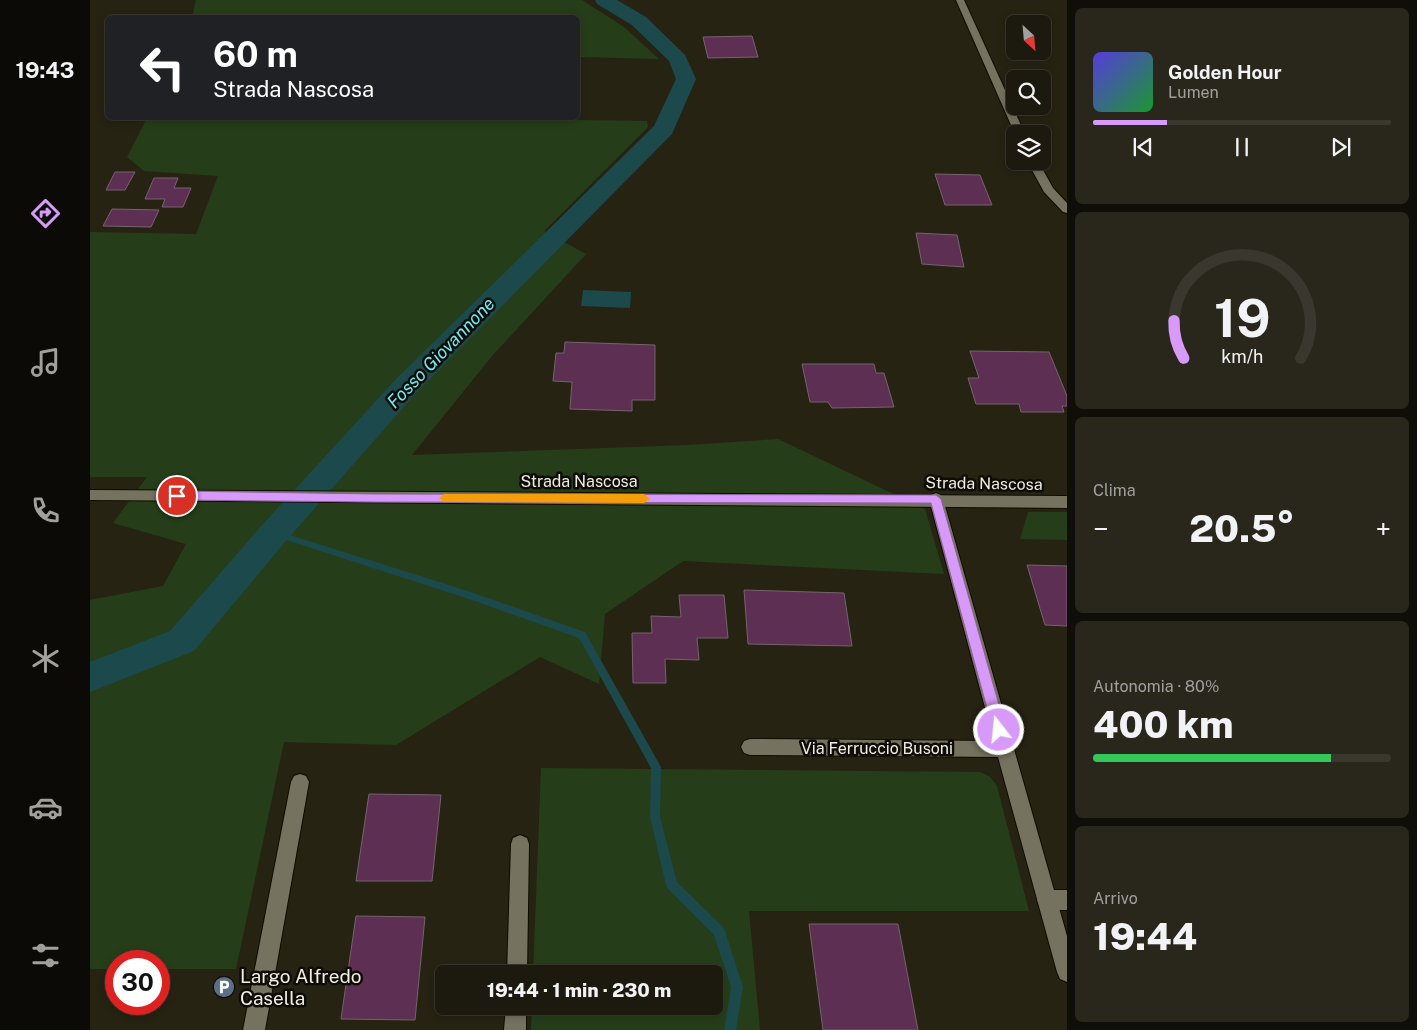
<!DOCTYPE html>
<html lang="it">
<meta charset="utf-8">
<style>
body{margin:0;font-family:"Public Sans",sans-serif;background:#29271c;color:#f1f3f6;height:100vh;display:flex;flex-direction:column;font-size:19px;white-space:nowrap}
*{box-sizing:border-box;margin:0}
p{font-size:16px;color:#a0a19e}
.icon{flex:none;width:28px;height:28px;fill:none;stroke:currentColor;stroke-width:2;stroke-linecap:round;stroke-linejoin:round}
.map{position:relative;flex:1;overflow:hidden}
.drawer{display:flex;flex-direction:column;gap:8px;padding:8px;background:#0f0e08;width:350px}
.drawer>*{flex:none}
.banner{position:absolute;left:15px;top:15px;width:475px;height:105px;border-radius:8px;box-shadow:0 2px 8px #0003,0 0 0 1px #3a382e;background:#202124;color:#fff;overflow:hidden}
.needle{width:32px;rotate:154deg}
.buttons{position:absolute;left:916px;top:15px;display:grid;gap:10px}
.buttons a{display:grid;place-items:center;width:45px;height:45px;border-radius:8px;background:#1c1a0e;box-shadow:0 2px 8px #0003,0 0 0 1px #3a382e;font-size:25px}
.speed{position:absolute;left:15px;top:950px;display:flex;gap:10px;font-size:25px;font-weight:700;text-align:center}
.speed>*{display:grid;place-content:center;width:65px;height:65px;border-radius:50%;background:#1c1a0e;box-shadow:0 2px 8px #0003,0 0 0 1px #3a382e;line-height:1}
.speed .limit{border:8px solid #d22;background:#fff;color:#111}
.pin{position:absolute;display:grid;place-items:center;width:42px;height:42px;color:#fff;margin:-21px;border:2px solid #fff;border-radius:50%;box-shadow:0 1px 5px #0007}
.me{position:absolute;width:55px;margin:-28px;rotate:344deg;stroke-linejoin:round;filter:drop-shadow(0 0 4px #0008)}
.turn{display:flex;align-items:center;gap:18px;height:105px;padding:0 25px;font-size:22px}
.turn .icon{width:65px;height:65px;stroke-width:2.5}
.turn b{display:block;font-size:35px;line-height:42px}
.big{font-size:38px;font-weight:800;line-height:1.1}
.drawer .card{flex:1;display:flex;flex-direction:column;justify-content:center;gap:8px;min-width:0;padding:0 18px;border-radius:8px;background:#29271c}
.drawer .dial{align-items:center;gap:0}
.dial svg{height:130px;overflow:visible;fill:none;stroke:#3a382e;stroke-width:7;stroke-linecap:round;text-anchor:middle}
.dial text{fill:#f1f3f6;stroke:none}
.song{display:flex;align-items:center;gap:15px}
.cover{width:60px;height:60px;border-radius:8px;background:linear-gradient(135deg,hsl(250 70% 55%),hsl(130 70% 35%))}
.played{height:5px;border-radius:2px;background:linear-gradient(90deg,#d89af8 25%,#3a382e 25%)}
.keys{display:flex;justify-content:space-around;direction:ltr}
.heat{display:flex;justify-content:space-between;align-items:center;font-size:28px;direction:ltr}
.charge{height:8px;border-radius:4px;background:linear-gradient(90deg,#34c759 80%,#3a382e 0)}
.trip{position:absolute;left:345px;top:965px;width:288px;height:50px;border-radius:8px;background:#1c1a0e;box-shadow:0 2px 8px #0003,0 0 0 1px #3a382e;font-weight:800;line-height:50px;text-align:center}
main{display:flex;flex:1;min-height:0}
.menu{display:flex;flex-direction:column;width:90px;justify-content:space-around;align-items:center;background:#0b0a06;color:#a0a19e}
.menu .icon{width:35px;height:35px}
.menu .selected{color:#d89af8}
.menu b{font-size:22px;color:#f1f3f6}
.map>svg:first-child{display:block}
.green{fill:#253e19}
.water{fill:#1b494c}
.lines{fill:none;stroke-linecap:round;stroke-linejoin:round}
.stream{fill:#1b494c;fill-rule:evenodd}
.canal{fill:#1b494c;fill-rule:evenodd}
.building{fill:#5d2f52;stroke:#75636f}
.service-casing{stroke:#0f0c01;stroke-width:2}
.minor-casing{stroke:#0f0c01;stroke-width:2}
.tertiary-casing{stroke:#0f0c01;stroke-width:2}
.service{fill:#75725f;fill-rule:evenodd}
.minor{fill:#75725f;fill-rule:evenodd}
.tertiary{fill:#75725f;fill-rule:evenodd}
.route{fill:#d89af8;stroke:#8c64a1}
.slow{fill:#f59e0b}
.labels{text-anchor:middle;stroke-width:5;stroke-linejoin:round;paint-order:stroke}
.street-label{font-size:16px;fill:#f0eee3;stroke:#0e0c06}
.water-label{font-size:18px;font-style:italic;fill:#6cedf5;stroke:#0e0c06}
.near-poi-label{font-size:19px;fill:#f0eee3;stroke:#0e0c06;text-anchor:start}
</style>
<main>
<nav class="menu">
<b>19:43</b>
<svg class="icon selected" aria-label="directions" viewBox="0 0 24 24"><path d="M12 3l9 9-9 9-9-9zM9 14v-3h6M13 9l2 2-2 2"/></svg>
<svg class="icon" aria-label="music" viewBox="0 0 24 24"><path d="M9 18V5l10-2v13"/><circle cx="6" cy="18" r="3"/><circle cx="16" cy="16" r="3"/></svg>
<svg class="icon" aria-label="phone" viewBox="0 0 24 24"><path d="M5 4h4l2 5-3 2q2 4 5 5l2-3 5 2v4C11 20 4 13 5 4z"/></svg>
<svg class="icon" aria-label="climate" viewBox="0 0 24 24"><path d="M12 3v18M4 7l16 10M4 17L20 7"/></svg>
<svg class="icon" aria-label="car" viewBox="0 0 24 24"><path d="M5 17H2v-5l4-1 3-4h7l3 4 3 1v5h-3M9 17h6M6 11h13"/><circle cx="7" cy="17" r="2"/><circle cx="17" cy="17" r="2"/></svg>
<svg class="icon" aria-label="filters" viewBox="0 0 24 24"><path d="M4 7h16M4 17h16"/><circle cx="9" cy="7" r="2"/><circle cx="15" cy="17" r="2"/></svg>
</nav>
<div class="map">
<svg width="977" height="1030" viewBox="0 0 977 1030">
<rect width="100%" height="100%" fill="#262313"/>
<g class="green">
<polygon points="106,0 492,0 534,27 569,59 488,57 488,18 102,17"/>
<polygon points="57,118 337,118 557,121 558,127 454,231 496,254 402,356 322,455 598,445 688,439 835,509 854,574 593,561 515,614 509,684 450,657 306,745 194,742 146,969 69,969 69,961 26,961 26,969 0,969 0,600 73,586 96,544 23,523 57,477 0,477 0,232 106,234 128,176 54,171 37,157"/>
<polygon points="938,512 977,512 977,540 930,539"/>
<polygon points="451,768 891,772 900,777 907,786 939,911 659,911 670,1030 441,1030 442,1006 624,1006 624,974 443,974"/>
</g>
<polygon class="water" points="493,290 541,292 540,308 491,306"/>
<g class="lines">
<polygon class="stream" points="184,530 381,592 495,632 571,767 570,817 587,882 633,927 635,931 653,987 646,1030 634,1030 641,987 624,935 578,889 576,885 560,817 561,768 489,638 379,599 181,535 180,533 181,531"/>
<polygon class="canal" points="505,0 527,0 556,17 595,55 606,79 582,134 327,392 195,542 104,651 0,692 0,662 80,631 173,524 307,378 564,126 586,79 579,61 542,25 507,4"/>
</g>
<g class="building">
<polygon points="662,36 668,57 618,58 613,37"/>
<polygon points="25,172 45,172 35,190 16,190"/>
<polygon points="845,174 890,175 902,205 855,205"/>
<polygon points="64,178 88,178 84,188 101,188 93,207 72,207 75,199 55,199"/>
<polygon points="22,209 69,210 61,227 13,226"/>
<polygon points="826,233 867,235 874,267 832,264"/>
<polygon points="475,342 565,345 565,400 542,400 542,411 480,409 482,382 463,381 466,353 474,353"/>
<polygon points="880,351 959,352 977,396 977,406 972,406 974,412 931,412 929,404 886,404 878,378 889,378"/>
<polygon points="712,364 784,364 786,373 794,373 804,407 742,408 738,402 720,402"/>
<polygon points="937,565 977,566 977,626 955,625"/>
<polygon points="654,590 754,593 762,646 658,644"/>
<polygon points="589,595 634,595 638,638 607,638 609,660 575,659 576,683 543,683 542,633 562,633 561,616 591,617"/>
<polygon points="279,794 351,795 342,881 266,881"/>
<polygon points="266,916 335,917 325,1020 251,1019"/>
<polygon points="719,924 808,924 828,1030 733,1030"/>
</g>
<g class="lines">
<g class="service-casing">
<g id="service">
<polygon points="210,774 216,776 219,782 175,1030 153,1030 201,782 204,776"/>
<polygon points="430,835 437,838 439,844 437,974 417,974 421,844 423,838"/>
<polygon points="957,890 977,890 977,910 957,910 950,907 947,900 950,893"/>
<polygon points="416,1006 436,1006 436,1030 414,1030"/>
</g>
</g>
<g class="minor-casing">
<g id="minor">
<polygon points="866,0 874,0 935,134 925,134"/>
<polygon points="937,161 948,161 963,188 977,203 977,213 973,212 954,192"/>
<polygon points="846,493 851,495 853,499 977,936 977,982 970,979 967,972 908,757 660,755 654,753 651,747 654,741 660,739 904,741 839,499 841,495"/>
</g>
</g>
<g class="tertiary-casing">
<polygon id="tertiary" points="0,490 977,496 977,508 0,500"/>
</g>
<use href="#service" class="service"/>
<use href="#minor" class="minor"/>
<use href="#tertiary" class="tertiary"/>
</g>
<polygon class="route" points="87,491 283,494 846,495 851,499 916,730 914,735 909,736 905,735 903,730 841,503 283,502 87,500 81,496"/>
<polygon class="slow" points="354,494 554,494 560,499 554,503 354,502 349,498"/>
<defs>
<g id="parking-disc" transform="scale(1.125)"><circle r="9.5" fill="#5c6f8a" stroke="#0e0c06"/><path d="M-3.5-5.5H1a3.5 3.5 0 0 1 0 7H-1V5.5H-3.5ZM-1-3.4V-.6H.8a1.4 1.4 0 0 0 0-2.8Z" fill="#fff"/></g>
</defs>
<g fill-rule="evenodd">
<use href="#parking-disc" x="134" y="987"/>
</g>
<g class="labels">
<g class="street-label">
<text x="489" y="487">Strada Nascosa</text>
<text transform="translate(894 483) rotate(1)" y="6">Strada Nascosa</text>
<text x="787" y="754">Via Ferruccio Busoni</text>
</g>
<g class="water-label">
<text transform="translate(351 353) rotate(-46)" y="6">Fosso Giovannone</text>
</g>
<g class="near-poi-label">
<text x="150" y="983">Largo Alfredo<tspan x="150" dy="22">Casella</tspan></text>
</g>
</g>
</svg>
<div class="buttons">
<a><svg class="needle" viewBox="-14 -14 28 28"><path d="M0-13l5 13h-10z" fill="#e53935"/><path d="M0 13l5-13h-10z" fill="#a0a19e"/></svg></a>
<a><svg class="icon" aria-label="search" viewBox="0 0 24 24"><circle cx="10" cy="10" r="6"/><path d="M15 15l6 6"/></svg></a>
<a><svg class="icon" aria-label="layers" viewBox="0 0 24 24"><path d="M12 4l9 5-9 5-9-5zM3 14l9 5 9-5"/></svg></a>
</div>
<div class="speed"><div class="limit">30</div></div>
<div class="pin" style="left:87px;top:496px;background:#d93025"><svg class="icon" aria-label="arrive" viewBox="0 0 24 24"><path d="M6 21V4h12l-3 4 3 4H6"/></svg></div>
<svg class="me" style="left:909px;top:730px" viewBox="-20 -20 40 40"><circle r="17" fill="#d89af8" stroke="#fff" stroke-width="3"/><path d="M0-11L8 9 0 5-8 9z" fill="#fff"/></svg>
<div class="trip">19:44 · 1 min · 230 m</div>
<div class="banner">
<div class="turn"><svg class="icon" aria-label="left" viewBox="0 0 24 24"><path d="M17 20v-9H6M10 6l-5 5 5 5"/></svg><div><b>60 m</b>Strada Nascosa</div></div>
</div>
</div>
<section class="drawer">
<div class="card">
<div class="song"><i class="cover"></i><div><b>Golden Hour</b><p>Lumen</p></div></div>
<div class="played"></div>
<div class="keys"><svg class="icon" aria-label="previous" viewBox="0 0 24 24"><path d="M18 5L8 12l10 7zM5 5v14"/></svg><svg class="icon" aria-label="pause" viewBox="0 0 24 24"><path d="M8 5v14M16 5v14"/></svg><svg class="icon" aria-label="next" viewBox="0 0 24 24"><path d="M6 5l10 7-10 7zM19 5v14"/></svg></div>
</div>
<div class="card dial"><svg viewBox="0 0 100 80">
<path d="M14 69A42 42 0 1 1 86 69"/>
<path d="M14 69A42 42 0 0 1 8 46" stroke="#d89af8"/>
<text x="50" y="56" font-size="32" font-weight="700">19</text>
<text x="50" y="72" font-size="11">km/h</text>
</svg></div>
<div class="card"><p>Clima</p>
<div class="heat"><a>−</a><b class="big">20.5°</b><a>+</a></div>
</div>
<div class="card"><p>Autonomia · 80%</p><b class="big">400 km</b><div class="charge"></div></div>
<div class="card"><p>Arrivo</p><b class="big">19:44</b></div>
</section>
</main>
